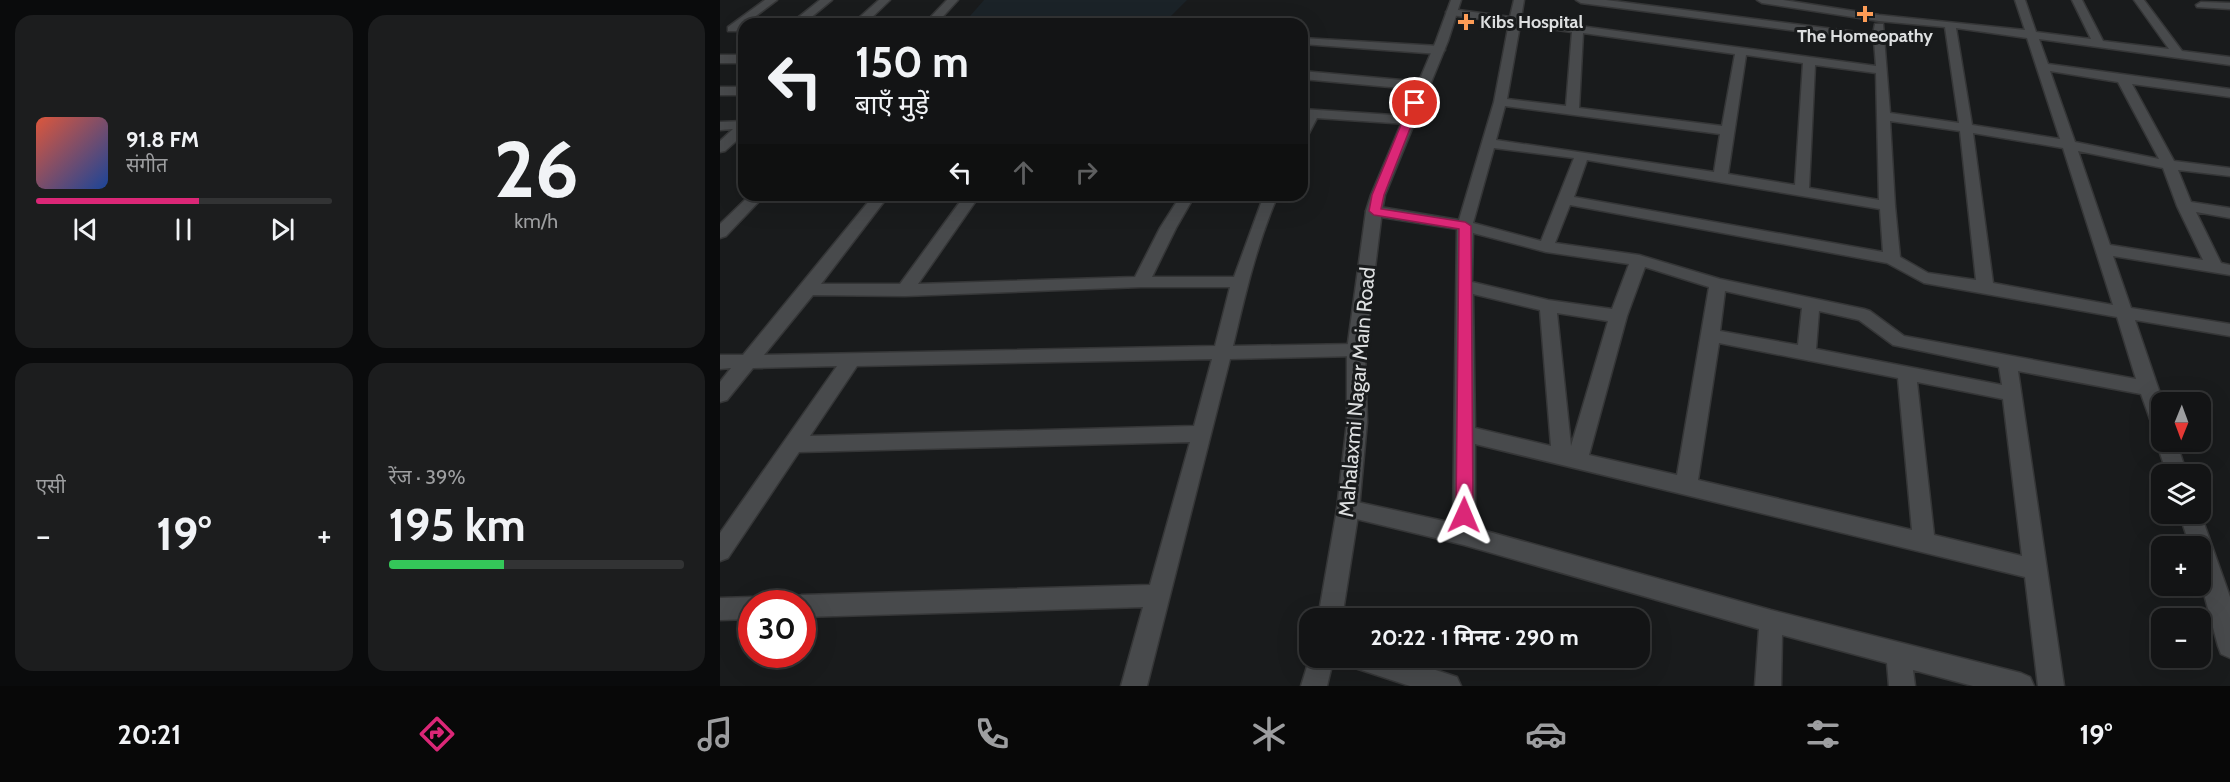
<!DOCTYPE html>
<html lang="hi">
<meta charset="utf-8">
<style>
body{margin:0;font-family:Cabin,"Noto Sans Devanagari",sans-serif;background:#1c1d1e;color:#f1f3f6;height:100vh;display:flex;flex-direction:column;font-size:22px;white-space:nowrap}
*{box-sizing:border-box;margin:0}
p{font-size:20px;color:#9d9ea0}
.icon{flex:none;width:33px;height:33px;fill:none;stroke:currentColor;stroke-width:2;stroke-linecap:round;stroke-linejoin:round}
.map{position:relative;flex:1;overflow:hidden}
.side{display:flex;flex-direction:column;gap:15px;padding:15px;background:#0a0b0c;width:720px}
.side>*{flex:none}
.top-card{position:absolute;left:18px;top:18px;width:570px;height:183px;border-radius:18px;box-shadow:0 6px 24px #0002,0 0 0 2px #323334;background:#131415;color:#f1f3f6;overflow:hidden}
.needle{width:39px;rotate:181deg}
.controls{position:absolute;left:1431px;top:392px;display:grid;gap:12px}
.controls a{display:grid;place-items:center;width:60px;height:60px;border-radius:12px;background:#131415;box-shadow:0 6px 24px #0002,0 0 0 2px #323334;font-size:30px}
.speed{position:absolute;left:18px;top:590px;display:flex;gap:12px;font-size:30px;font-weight:700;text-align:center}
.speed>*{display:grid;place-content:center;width:78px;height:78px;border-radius:50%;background:#131415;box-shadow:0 6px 24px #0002,0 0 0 2px #323334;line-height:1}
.speed .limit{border:9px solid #d22;background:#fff;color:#111}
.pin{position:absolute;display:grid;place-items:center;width:51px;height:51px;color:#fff;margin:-26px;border:3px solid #fff;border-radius:50%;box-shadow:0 2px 6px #0007}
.me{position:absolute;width:66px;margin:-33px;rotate:1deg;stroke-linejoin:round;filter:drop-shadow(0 0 4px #0008)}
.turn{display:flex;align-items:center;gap:21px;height:126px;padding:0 18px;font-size:27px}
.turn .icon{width:78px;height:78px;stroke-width:2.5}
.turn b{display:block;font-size:42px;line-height:51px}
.lanes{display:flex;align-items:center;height:57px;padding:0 18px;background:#0003;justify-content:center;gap:30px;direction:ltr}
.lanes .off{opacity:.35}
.big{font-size:45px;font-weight:700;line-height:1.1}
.side .card{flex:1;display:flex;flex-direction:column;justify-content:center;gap:9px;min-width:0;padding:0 21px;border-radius:18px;background:#1c1d1e}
.side .dial{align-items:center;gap:0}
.dial b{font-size:78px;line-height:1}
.song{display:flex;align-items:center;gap:18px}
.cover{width:72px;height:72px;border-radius:9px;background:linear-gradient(135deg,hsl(10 70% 55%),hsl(220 70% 35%))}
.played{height:6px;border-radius:3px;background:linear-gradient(90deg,#db2777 55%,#323334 55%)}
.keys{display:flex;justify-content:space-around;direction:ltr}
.heat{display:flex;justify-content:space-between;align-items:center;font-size:33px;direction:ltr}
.charge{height:9px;border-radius:4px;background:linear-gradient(90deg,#34c759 39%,#323334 0)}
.side .tiles{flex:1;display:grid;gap:15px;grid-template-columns:repeat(2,1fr)}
.trip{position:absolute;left:579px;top:608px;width:351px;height:60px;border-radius:18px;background:#131415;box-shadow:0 6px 24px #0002,0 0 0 2px #323334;font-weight:700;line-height:60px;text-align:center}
.dock{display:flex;height:96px;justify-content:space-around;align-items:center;background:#080808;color:#9d9ea0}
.dock .icon{width:42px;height:42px}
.dock .current{color:#db2777}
.dock b{font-size:27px;color:#f1f3f6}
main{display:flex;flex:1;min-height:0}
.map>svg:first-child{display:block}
.built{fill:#1b2328}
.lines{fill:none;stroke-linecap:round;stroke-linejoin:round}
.minor-casing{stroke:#353637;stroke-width:3}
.tertiary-casing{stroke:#353637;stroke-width:3}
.minor{fill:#484a4c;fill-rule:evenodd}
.tertiary{fill:#484a4c;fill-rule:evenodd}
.route{fill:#db2777;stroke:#8e194d;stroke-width:1.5}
.poi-dot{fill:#fd9c56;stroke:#191b1c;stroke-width:2}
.labels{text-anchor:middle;stroke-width:6;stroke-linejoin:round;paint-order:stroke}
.far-poi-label{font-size:18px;font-weight:bold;fill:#dddfe0;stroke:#191b1c;text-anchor:start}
.street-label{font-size:21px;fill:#dddfe0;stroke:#191b1c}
</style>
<main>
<section class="side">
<div class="tiles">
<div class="card">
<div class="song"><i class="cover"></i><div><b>91.8 FM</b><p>संगीत</p></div></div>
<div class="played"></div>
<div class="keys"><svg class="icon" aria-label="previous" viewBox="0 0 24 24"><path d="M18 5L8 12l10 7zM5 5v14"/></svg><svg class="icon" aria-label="pause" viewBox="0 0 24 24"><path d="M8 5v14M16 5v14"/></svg><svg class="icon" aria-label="next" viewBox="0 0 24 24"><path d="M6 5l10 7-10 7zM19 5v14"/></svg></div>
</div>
<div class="card dial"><b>26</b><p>km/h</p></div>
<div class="card"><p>एसी</p>
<div class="heat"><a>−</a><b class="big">19°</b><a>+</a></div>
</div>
<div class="card"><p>रेंज · 39%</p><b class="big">195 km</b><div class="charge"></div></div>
</div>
</section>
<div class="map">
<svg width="1510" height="686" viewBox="0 0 1510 686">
<rect width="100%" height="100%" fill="#191b1c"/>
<polygon class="built" points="264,0 467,0 443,24 243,24"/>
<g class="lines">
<g class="minor-casing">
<g id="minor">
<polygon points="45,0 57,0 16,31 8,31 8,27"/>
<polygon points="100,0 112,0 83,24 70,24"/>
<polygon points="159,0 170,0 145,24 132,24"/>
<path d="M794,0H804L801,18L1156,66L1154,41L861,3L856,0H886L1153,34L1155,24H1163L1170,113L1239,123L1225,27L1159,21L1042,3L1037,0H1063L1159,15L1305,30L1295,0H1305L1316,32L1371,39L1352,0H1362L1383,41L1449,49L1414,0H1424L1462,51L1510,57V65L1319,39L1328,64L1510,89V97L1412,84L1454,161L1510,168V176L1458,170L1471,202L1510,208V218L1476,212L1501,263L1510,265V275L1393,256L1411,308L1510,324V336L1415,320L1443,402L1442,441H1456L1467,474H1447L1436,441L1440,435L1435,433L1421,394L1298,371L1344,686H1318L1305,577L755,444V528L1051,610L1301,673L1310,677L1314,686H1253L1193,670L1195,686H1169L1167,663L1062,635L1061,686H1035L1039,629L744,545L620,515L617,509L620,503L628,500L733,523L737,229L654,216L646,211L654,206L739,220L774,102L789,23L731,15L726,12L731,9L790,17ZM800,25L852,32L846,106L787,99ZM1236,28L1307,38L1340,139L1252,125ZM863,33L1015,54L1002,126L859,108ZM1026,55L1083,63L1075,185L1008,174ZM1095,65L1156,73L1159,200L1089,188ZM1330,71L1398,82L1439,159L1355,142ZM785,106L1000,134L994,172L776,140ZM1170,121L1240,131L1256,280L1208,273L1180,257L1175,206ZM1253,133L1343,148L1393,305L1273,283ZM774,148L854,158L821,241L753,223ZM1358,151L1443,168L1457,206L1483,260L1390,245ZM867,160L1160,209L1163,252L854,197ZM850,205L1167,263L1204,283L1397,317L1416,379L1184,336L1150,311L1144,309L1000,279L919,255L835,243ZM753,233L826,252L909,264L892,309L828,300L752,282ZM925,267L989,287L957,475L869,455L907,316ZM1005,291L1082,308L1078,345L1000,331ZM753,294L820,310L831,446L755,428ZM1099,311L1139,320L1173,345L1279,367L1282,385L1096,349ZM837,313L888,321L851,446ZM999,343L1178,378L1192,530L978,480ZM1197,382L1283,399L1302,556L1214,535Z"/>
<polygon points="1481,2 1510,3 1510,9 1477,7 1476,5"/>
<polygon points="582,38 719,46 725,50 719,54 582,44"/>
<rect x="0" y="55" width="24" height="8"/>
<polygon points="582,71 703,82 709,86 703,90 582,79"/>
<rect x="0" y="87" width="24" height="8"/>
<polygon points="582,109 688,116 695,120 688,124 597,118 587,137 582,138 584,117 582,117"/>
<polygon points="24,121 24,134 5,151 0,152 0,141 13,129 0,130 0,122"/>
<path d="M154,195H169L101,284H180L245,195H260L198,284L415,277L440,228L461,195H475L456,228L432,277H514L544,195H558C537,243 525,295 513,346L636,344L642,345L645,350L642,355L636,356L510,359L427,686H401L423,607L82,617V603H72L74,598L82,595L430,585L470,442L79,452L8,558L0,561V533L117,366L33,368L7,400L0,402V382L11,368L0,369V355H23ZM421,287H510L495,346L44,355L93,295L185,296ZM492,359L474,426L90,436L137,366Z"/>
<polygon points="1480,512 1510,597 1510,658 1501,654 1498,646 1480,579 1480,546 1470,546 1459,513"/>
<polygon points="32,597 42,603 32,603 32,619 0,620 0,598"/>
<polygon points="626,657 676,657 737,677 741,686 690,686 629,666"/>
</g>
</g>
<g class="tertiary-casing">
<g id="tertiary">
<polygon points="227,0 238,0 216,24 204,24"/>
<polygon points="731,0 741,0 728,41 665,195 662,211 645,350 647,422 639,509 622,618 598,618 617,509 627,422 627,350 646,211 651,195 716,41"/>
<polygon points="30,195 45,195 6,236 0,238 0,224"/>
<polygon points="590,657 614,657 607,686 581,686"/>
</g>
</g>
<use href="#minor" class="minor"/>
<use href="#tertiary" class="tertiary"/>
</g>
<polygon class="route" points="695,100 700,103 664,195 661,209 745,222 751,226 753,515 750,520 744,522 739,520 736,515 739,229 654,215 649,211 652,195 690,103"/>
<g class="poi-dot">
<path d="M1142 5h6v6h6v6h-6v6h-6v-6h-6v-6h6z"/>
<path d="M743 13h6v6h6v6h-6v6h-6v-6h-6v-6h6z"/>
</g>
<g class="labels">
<g class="far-poi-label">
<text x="760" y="28">Kibs Hospital</text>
<text x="1145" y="42" text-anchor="middle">The Homeopathy</text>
</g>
<g class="street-label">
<text transform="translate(637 392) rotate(-85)" y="7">Mahalaxmi Nagar Main Road</text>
</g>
</g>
</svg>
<div class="controls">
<a><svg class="needle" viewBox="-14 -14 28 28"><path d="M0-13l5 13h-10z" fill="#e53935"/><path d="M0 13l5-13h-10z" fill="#9d9ea0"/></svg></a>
<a><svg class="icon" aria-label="layers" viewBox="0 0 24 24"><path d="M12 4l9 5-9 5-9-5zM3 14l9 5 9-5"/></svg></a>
<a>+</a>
<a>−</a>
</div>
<div class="speed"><div class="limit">30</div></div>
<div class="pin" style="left:695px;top:103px;background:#d93025"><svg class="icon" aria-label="arrive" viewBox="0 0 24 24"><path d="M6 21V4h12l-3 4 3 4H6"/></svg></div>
<svg class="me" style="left:744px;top:515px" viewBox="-20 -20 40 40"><path d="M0-17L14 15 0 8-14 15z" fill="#db2777" stroke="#fff" stroke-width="4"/></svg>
<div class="trip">20:22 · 1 मिनट · 290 m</div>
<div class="top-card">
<div class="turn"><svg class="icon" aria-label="left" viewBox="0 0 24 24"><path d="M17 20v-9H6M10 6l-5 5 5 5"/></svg><div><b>150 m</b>बाएँ मुड़ें</div></div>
<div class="lanes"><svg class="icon" aria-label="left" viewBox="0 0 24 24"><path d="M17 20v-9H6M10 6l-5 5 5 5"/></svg><svg class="icon off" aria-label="ahead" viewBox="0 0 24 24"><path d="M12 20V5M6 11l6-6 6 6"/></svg><svg class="icon off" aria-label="right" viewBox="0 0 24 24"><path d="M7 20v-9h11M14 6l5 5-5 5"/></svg></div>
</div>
</div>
</main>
<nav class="dock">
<b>20:21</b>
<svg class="icon current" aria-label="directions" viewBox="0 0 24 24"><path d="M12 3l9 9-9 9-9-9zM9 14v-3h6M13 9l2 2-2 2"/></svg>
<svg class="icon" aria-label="music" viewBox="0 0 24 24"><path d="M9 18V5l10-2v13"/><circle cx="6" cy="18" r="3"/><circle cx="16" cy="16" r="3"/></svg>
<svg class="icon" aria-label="phone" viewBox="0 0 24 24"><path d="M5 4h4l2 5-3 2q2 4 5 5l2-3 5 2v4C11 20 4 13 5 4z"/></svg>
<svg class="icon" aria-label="climate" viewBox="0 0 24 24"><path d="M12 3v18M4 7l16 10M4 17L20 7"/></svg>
<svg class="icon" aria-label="car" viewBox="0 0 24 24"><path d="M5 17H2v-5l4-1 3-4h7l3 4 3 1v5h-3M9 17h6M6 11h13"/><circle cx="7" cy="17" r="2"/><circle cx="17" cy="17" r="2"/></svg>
<svg class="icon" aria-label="filters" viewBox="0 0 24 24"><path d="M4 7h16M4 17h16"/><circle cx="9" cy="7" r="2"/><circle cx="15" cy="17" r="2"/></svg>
<b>19°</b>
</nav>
